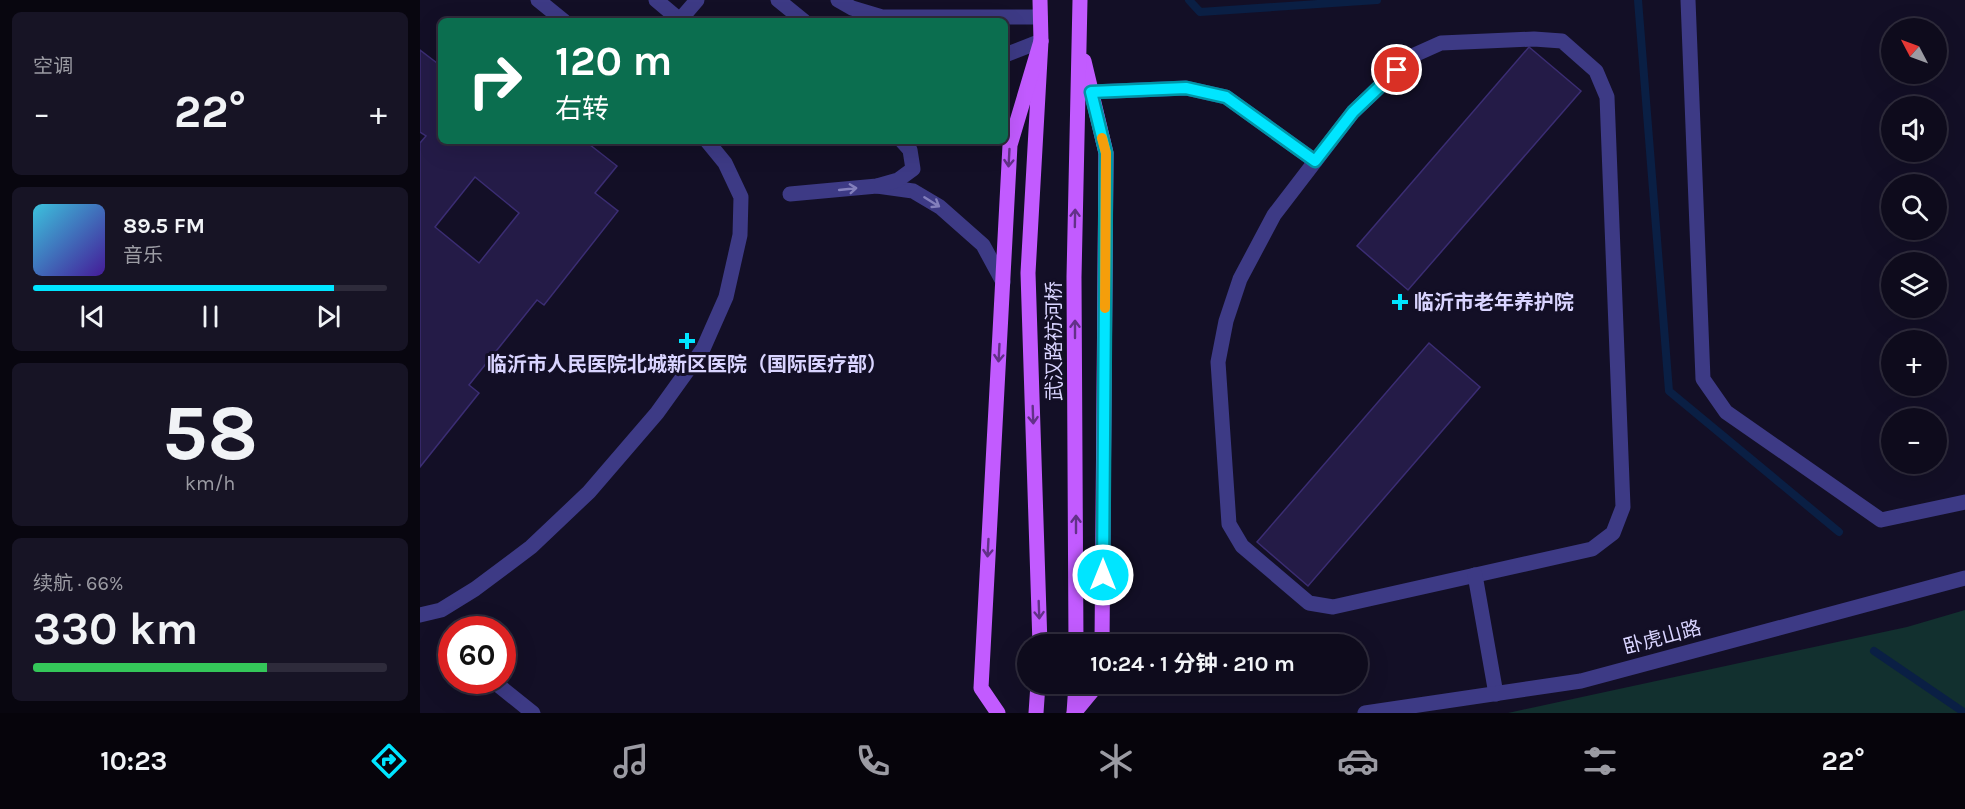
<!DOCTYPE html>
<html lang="zh">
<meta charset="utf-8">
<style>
body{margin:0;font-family:Karla,"Noto Sans SC",sans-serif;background:#171425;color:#f1f3f6;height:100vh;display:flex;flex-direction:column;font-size:22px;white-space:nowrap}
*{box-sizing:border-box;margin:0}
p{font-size:20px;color:#9b9ba3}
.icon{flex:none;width:33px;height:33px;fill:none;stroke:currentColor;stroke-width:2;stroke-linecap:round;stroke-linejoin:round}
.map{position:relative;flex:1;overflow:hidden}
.details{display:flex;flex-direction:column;gap:12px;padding:12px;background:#08060f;width:420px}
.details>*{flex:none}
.guide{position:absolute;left:18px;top:18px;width:570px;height:126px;border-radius:9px;box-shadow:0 6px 24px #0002,0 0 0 2px #2e2b3b;background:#0b6e4f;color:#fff;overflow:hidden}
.needle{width:39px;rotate:311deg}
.fabs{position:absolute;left:1461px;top:18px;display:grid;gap:12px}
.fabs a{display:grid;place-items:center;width:66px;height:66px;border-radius:50%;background:#0e0b1c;box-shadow:0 6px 24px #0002,0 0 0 2px #2e2b3b;font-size:30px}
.speed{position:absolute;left:18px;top:616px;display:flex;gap:12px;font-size:30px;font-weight:700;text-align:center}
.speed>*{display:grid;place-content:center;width:78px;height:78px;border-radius:50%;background:#0e0b1c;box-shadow:0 6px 24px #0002,0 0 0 2px #2e2b3b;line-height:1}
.speed .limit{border:9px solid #d22;background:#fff;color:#111}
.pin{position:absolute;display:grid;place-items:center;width:51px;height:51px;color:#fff;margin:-26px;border:3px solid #fff;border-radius:50%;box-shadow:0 2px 6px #0007}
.me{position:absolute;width:66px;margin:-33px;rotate:0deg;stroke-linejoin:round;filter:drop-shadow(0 0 4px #0008)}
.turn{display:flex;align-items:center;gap:21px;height:126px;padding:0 18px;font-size:27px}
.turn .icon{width:78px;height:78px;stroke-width:2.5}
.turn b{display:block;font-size:42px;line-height:51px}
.big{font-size:45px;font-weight:700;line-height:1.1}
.details .card{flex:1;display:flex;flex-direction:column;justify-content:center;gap:9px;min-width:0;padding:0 21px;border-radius:9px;background:#171425}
.details .dial{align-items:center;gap:0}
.dial b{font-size:78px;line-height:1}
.song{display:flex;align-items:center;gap:18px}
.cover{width:72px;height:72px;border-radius:9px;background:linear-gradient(135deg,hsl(190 70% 55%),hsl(260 70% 35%))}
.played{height:6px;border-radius:3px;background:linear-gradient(90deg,#00e5ff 85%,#2e2b3b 85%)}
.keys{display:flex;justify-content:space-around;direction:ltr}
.heat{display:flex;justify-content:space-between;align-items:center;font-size:33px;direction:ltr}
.charge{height:9px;border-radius:4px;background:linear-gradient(90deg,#34c759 66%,#2e2b3b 0)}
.trip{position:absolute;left:597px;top:634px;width:351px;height:60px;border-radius:30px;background:#0e0b1c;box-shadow:0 6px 24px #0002,0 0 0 2px #2e2b3b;font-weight:700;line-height:60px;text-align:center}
.menu{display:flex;height:96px;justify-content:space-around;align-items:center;background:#06040b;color:#9b9ba3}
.menu .icon{width:42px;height:42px}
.menu .selected{color:#00e5ff}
.menu b{font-size:27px;color:#f1f3f6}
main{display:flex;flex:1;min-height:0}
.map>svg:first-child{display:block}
.green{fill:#12302f}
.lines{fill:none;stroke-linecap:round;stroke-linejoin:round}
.stream{stroke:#0a1f44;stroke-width:8}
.building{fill:#241b47;stroke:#3b2d73;stroke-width:1.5;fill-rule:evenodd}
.minor{stroke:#3d3a85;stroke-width:15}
.major{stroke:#c25bff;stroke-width:15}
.major-bridge{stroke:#c25bff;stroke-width:15}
.oneway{stroke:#623188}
.oneway2{stroke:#837fbc}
.route-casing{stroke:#0095a6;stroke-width:15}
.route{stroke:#00e5ff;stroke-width:10}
.slow{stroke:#f59e0b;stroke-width:10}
.poi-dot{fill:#00e5ff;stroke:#130f26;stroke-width:2}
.labels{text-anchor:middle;stroke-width:6;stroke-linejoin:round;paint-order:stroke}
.poi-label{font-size:20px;font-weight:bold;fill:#d9d4ff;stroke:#130f26;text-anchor:start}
.street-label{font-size:20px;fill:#d9d4ff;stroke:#130f26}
</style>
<main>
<section class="details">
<div class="card"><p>空调</p>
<div class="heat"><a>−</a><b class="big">22°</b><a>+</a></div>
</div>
<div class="card">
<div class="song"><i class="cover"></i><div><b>89.5 FM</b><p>音乐</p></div></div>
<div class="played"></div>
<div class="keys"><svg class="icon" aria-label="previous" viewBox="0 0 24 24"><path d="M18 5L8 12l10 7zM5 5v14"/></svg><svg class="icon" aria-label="pause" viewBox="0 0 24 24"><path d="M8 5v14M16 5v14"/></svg><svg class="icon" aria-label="next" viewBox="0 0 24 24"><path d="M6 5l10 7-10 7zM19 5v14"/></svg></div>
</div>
<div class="card dial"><b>58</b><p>km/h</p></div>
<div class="card"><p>续航 · 66%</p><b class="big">330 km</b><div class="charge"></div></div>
</section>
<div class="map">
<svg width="1545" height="713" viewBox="0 0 1545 713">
<rect width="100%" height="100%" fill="#130f26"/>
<polygon class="green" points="1545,610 1545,713 1088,713 1487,627"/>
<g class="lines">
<g class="stream">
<polyline points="769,0 780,12 957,0"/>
<polyline points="1218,0 1249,391 1419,532"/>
<polyline points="1454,651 1545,713"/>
</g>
</g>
<g class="building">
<polygon points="1109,47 1161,91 988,290 937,246"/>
<path d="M0,50L21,66V141H165L197,166L175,193L198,211L124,305L117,300L49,385L59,393L0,467V143L6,136L0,132ZM55,177L99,213L59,263L15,227Z"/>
<polygon points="1009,343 1060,387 888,586 837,542"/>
</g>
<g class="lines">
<g class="minor">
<polyline points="118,0 144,21"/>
<polyline points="236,0 261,21"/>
<polyline points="358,0 384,21"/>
<polyline points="418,0 432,8 462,17 620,17"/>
<polyline points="1268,0 1283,379 1306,412 1461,520 1545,502"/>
<polyline points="259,21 277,0"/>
<polygon points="1114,39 1142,41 1176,71 1187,97 1203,507 1193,533 1172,549 913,607 889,603 822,546 809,524 798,362 806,321 820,279 854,215 933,112 992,56 1021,43"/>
<polyline points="585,55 621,41"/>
<polyline points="671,92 766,88 806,97 895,161"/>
<polyline points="457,186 493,191 520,207 563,245 583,282"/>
<polyline points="370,194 457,186 478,180 493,169 490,150 482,141"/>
<polyline points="1055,575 1076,694"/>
<polyline points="0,615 21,610 55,589 111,547 169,492 237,413 283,349 306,297 320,235 321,197 305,163 287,141"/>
<polyline points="29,646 32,648"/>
<polyline points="73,681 113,713"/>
<polyline points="945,713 1161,681 1545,578"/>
</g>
<g class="major">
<polyline points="620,0 621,41 608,273 620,645"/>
<polyline points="664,61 686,153 682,645"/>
<polyline points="656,645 654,277 660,0"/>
<polyline points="578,713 561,688 590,145 621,41"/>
<polyline points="616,713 618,684"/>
<polyline points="654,713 678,684"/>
</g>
<polyline class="major-bridge" points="654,713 656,684"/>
</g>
<defs><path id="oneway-shaft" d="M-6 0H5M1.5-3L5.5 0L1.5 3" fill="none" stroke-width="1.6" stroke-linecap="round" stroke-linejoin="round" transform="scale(1.5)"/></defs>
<g class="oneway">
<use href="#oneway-shaft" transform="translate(589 158) rotate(93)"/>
<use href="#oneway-shaft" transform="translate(655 218) rotate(-89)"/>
<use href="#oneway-shaft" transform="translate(655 329) rotate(-90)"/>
<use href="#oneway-shaft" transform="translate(579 353) rotate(93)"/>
<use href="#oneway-shaft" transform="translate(613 415) rotate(88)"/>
<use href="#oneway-shaft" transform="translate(656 524) rotate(-90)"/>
<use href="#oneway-shaft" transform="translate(568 548) rotate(93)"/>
<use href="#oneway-shaft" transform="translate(619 610) rotate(88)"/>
</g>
<g class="oneway2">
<use href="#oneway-shaft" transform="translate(428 189) rotate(-6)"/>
<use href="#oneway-shaft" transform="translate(512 202) rotate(32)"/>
</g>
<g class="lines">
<g class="route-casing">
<polyline id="route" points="683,575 686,153 671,92 766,88 806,97 895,161 933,112 977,70"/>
</g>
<use href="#route" class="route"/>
<polyline class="slow" points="682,138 686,153 685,308"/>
</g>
<g class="poi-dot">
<path d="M977 293h6v6h6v6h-6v6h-6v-6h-6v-6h6z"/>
<path d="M264 332h6v6h6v6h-6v6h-6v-6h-6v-6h6z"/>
</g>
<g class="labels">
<g class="poi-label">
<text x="994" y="309">临沂市老年养护院</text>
<text x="267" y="371" text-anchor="middle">临沂市人民医院北城新区医院（国际医疗部）</text>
</g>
<g class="street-label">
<text transform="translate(634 341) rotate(-90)" y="7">武汉路祊河桥</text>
<text transform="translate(1242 637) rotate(-15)" y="7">卧虎山路</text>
</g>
</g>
</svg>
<div class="fabs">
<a><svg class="needle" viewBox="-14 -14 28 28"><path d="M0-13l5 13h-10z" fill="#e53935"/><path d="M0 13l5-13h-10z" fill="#9b9ba3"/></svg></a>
<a><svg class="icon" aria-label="sound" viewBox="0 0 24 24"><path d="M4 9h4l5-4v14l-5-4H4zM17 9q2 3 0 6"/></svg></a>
<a><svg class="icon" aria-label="search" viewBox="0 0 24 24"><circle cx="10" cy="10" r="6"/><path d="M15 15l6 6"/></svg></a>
<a><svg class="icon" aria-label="layers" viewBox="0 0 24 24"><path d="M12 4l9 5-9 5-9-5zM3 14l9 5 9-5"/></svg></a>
<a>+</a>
<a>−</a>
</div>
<div class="speed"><div class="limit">60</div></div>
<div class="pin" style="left:977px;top:70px;background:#d93025"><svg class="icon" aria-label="arrive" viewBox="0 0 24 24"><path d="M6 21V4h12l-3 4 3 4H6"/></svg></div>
<svg class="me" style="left:683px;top:575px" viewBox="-20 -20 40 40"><circle r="17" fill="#00e5ff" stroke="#fff" stroke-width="3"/><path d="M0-11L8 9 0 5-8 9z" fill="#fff"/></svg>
<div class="trip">10:24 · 1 分钟 · 210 m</div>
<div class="guide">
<div class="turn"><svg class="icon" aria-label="right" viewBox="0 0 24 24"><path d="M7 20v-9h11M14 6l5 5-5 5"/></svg><div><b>120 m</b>右转</div></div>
</div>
</div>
</main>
<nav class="menu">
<b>10:23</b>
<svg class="icon selected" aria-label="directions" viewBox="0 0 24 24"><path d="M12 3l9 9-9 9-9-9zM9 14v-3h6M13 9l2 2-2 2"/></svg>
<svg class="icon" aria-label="music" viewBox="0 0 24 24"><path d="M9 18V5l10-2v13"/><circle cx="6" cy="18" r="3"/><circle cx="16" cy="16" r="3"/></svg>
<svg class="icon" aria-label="phone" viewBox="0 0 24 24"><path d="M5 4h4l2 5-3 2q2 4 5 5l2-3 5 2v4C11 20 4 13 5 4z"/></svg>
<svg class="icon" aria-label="climate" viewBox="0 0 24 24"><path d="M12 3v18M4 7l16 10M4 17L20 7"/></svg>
<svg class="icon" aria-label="car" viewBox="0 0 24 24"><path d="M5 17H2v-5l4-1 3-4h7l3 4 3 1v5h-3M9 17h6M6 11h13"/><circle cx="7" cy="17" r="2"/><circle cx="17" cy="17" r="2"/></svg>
<svg class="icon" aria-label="filters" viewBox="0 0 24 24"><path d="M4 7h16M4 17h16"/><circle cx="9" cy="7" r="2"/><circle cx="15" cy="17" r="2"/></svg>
<b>22°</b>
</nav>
